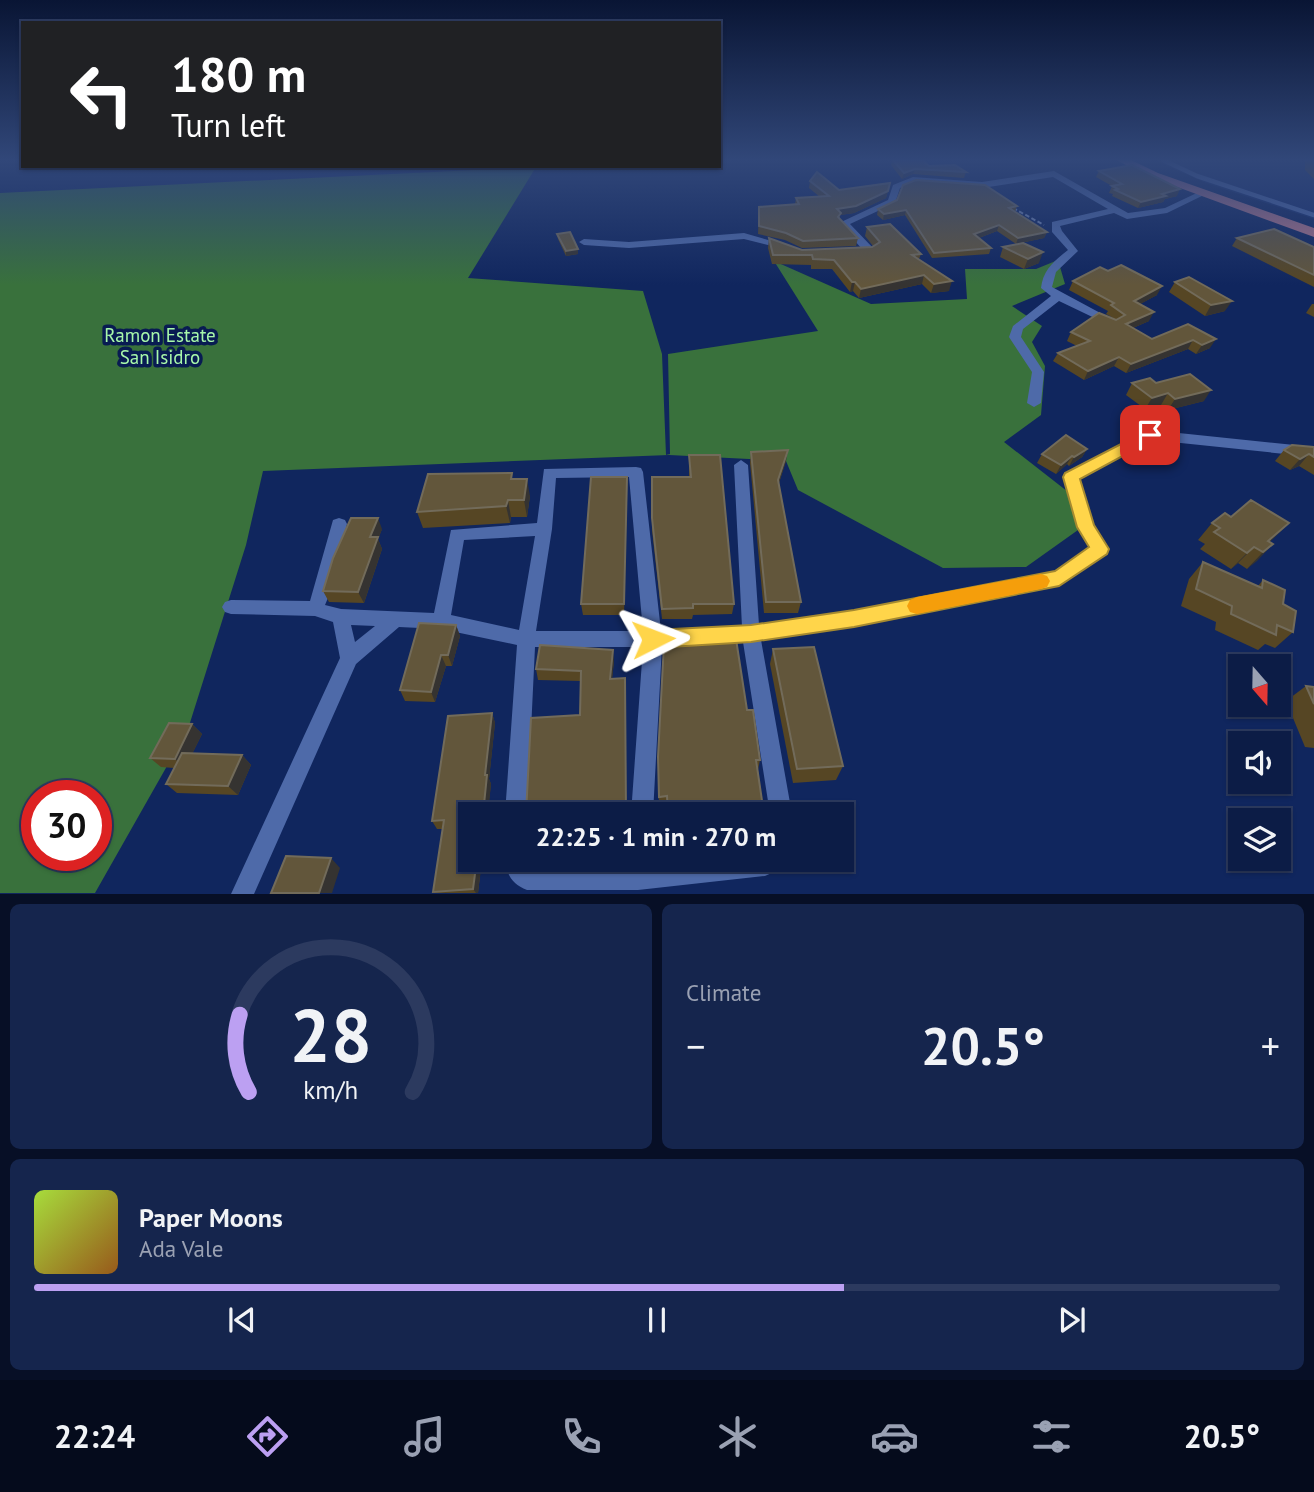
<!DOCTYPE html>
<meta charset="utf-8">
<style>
body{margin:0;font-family:"PT Sans",sans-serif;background:#15254d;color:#f1f3f6;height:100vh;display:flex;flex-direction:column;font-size:26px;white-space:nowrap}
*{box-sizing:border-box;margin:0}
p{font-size:23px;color:#9aa1b3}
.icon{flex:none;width:38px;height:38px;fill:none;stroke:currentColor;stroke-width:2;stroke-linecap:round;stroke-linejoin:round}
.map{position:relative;height:894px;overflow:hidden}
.details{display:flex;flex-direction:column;gap:10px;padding:10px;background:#070f26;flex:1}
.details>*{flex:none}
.banner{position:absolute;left:21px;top:21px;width:700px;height:147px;border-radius:0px;box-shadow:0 2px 5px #0004,0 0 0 2px #2c3a5f;background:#202124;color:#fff;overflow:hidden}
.needle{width:46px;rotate:160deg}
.buttons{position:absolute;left:1228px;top:654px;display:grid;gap:14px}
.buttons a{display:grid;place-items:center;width:63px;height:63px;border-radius:0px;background:#0c1c46;box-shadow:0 2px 5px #0004,0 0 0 2px #2c3a5f;font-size:35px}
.speed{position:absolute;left:21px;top:780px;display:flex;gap:14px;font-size:35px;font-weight:700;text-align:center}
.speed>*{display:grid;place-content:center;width:91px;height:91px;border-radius:50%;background:#0c1c46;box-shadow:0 2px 5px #0004,0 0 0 2px #2c3a5f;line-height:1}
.speed .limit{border:10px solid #d22;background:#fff;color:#111}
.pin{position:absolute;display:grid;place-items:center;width:60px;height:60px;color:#fff;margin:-30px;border-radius:14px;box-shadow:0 4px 10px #0006}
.me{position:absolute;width:77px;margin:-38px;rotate:87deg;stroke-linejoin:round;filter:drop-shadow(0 0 5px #0008)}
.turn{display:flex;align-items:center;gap:24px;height:147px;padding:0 35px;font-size:32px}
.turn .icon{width:91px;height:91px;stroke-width:2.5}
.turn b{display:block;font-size:49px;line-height:60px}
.big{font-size:52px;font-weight:700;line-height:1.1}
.details .card{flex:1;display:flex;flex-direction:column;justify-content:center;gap:10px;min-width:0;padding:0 24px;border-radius:10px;background:#15254d}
.details .dial{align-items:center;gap:0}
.dial svg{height:182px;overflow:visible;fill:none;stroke:#2c3a5f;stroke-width:7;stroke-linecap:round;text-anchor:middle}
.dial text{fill:#f1f3f6;stroke:none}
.song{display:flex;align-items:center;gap:21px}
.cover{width:84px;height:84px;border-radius:10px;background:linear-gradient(135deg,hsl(80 70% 55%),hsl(30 70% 35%))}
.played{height:7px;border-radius:4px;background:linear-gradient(90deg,#bca0f2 65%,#2c3a5f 65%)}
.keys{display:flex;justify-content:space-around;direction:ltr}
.heat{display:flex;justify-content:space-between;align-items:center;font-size:38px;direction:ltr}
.details .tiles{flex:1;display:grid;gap:10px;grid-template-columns:1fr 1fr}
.card:last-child{grid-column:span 2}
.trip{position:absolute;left:458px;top:802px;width:396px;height:70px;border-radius:0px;background:#0c1c46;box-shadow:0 2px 5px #0004,0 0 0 2px #2c3a5f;font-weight:700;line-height:70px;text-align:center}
.tab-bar{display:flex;height:112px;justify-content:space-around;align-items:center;background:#050b1c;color:#9aa1b3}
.tab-bar .icon{width:49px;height:49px}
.tab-bar .on{color:#bca0f2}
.tab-bar b{font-size:32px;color:#f1f3f6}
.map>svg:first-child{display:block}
.built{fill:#172f6e}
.forest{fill:#39713c;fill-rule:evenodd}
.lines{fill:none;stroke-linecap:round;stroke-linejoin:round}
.path{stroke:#7084b1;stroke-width:2;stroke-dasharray:4.5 2.5;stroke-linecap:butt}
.service{stroke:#4e6aa9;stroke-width:4.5}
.minor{fill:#4e6aa9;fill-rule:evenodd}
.primary{fill:#ad7489;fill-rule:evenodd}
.wall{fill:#564624}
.shaded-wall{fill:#353331}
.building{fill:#62563b;stroke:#726b5a;stroke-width:2}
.route{fill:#ffd54a;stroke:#a68a30;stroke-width:2}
.slow{fill:#f59e0b}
.labels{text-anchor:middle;stroke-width:7;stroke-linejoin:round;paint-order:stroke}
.park-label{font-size:19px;fill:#a8f8aa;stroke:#081b52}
</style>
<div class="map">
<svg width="1314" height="894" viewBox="0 0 1314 894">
<rect width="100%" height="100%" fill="#10265e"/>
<polygon class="built" points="1153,160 1314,160 1314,219 1206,183"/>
<path class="forest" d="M536,167L468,278L643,291L662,354L666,455L670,454L668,354L818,331L774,261L871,304L967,299L965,269H1036L1058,260L1065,284L1012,306L1042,326L1032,342L1045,366L1041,415L1004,442L1072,495L1078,530L1026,567L943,568L798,490L786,461L669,455L263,471L246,545L188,729L95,893H0V193ZM37,796H96V856H37Z"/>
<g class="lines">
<polyline class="path" points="1013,208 1044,225"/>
<polyline class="service" points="1163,160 1197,176 1314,215"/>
<g class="minor">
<path d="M1054,171L1128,213L1165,208L1201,191L1208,193L1167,213L1127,219L1114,213L1060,226L1062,231L1078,251L1056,272L1052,287L1117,322L1111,325L1107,324L1059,301L1023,329L1021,337L1044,372L1041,403L1034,407L1027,403L1032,372L1009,337L1013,326L1051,296L1041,288C1043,270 1054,261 1068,250L1052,232V222L1108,209L1053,177L982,188L914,183L900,188L895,203L850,224L874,249V253L851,254V250L862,249L839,223L888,200L893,185L913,177L982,182Z"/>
<polygon points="744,233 789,246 784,249 744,239 629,248 584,245 579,242 584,239 629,242"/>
<path d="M1150,430L1314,447V457L1152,440L1079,479L1093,526L1108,549L1106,554L1059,585L854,626L761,640L792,814H770L743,642L662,646L653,814H631L643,647H535L527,814H505L517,645L441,629L399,627L356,664L254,894H231L340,658L333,622L315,616L231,614L225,612L222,607L225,602L231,600L310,601L333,520L339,518L345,520L347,524L330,593L325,605L341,609L434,613L451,530L537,523L544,469L636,467L641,468L643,472L661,631L742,627L734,465L741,460L748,465L759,625L854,610L1055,572L1090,547L1078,527L1064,477L1066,473ZM629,477L643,631H536L552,529L556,478ZM535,536L519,630L451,615L464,540ZM351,625L375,626L355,642Z"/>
<path d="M504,859H526L531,868H627L628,859H650V866L715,859H788L785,867L765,876L638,890H527C512,884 507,875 504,859Z"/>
</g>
<polygon class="primary" points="1116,160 1131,160 1158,173 1314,228 1314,237 1150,177"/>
</g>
<g class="wall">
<polygon points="892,160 922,160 929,166 966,172 964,178 913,174 902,179 891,165"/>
<polygon points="1305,160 1314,160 1314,179 1305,170"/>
<polygon points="1099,171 1177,196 1165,199 1163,202 1138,208 1112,196 1113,194 1109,193 1112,186 1096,177"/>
<polygon points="810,181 839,190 890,183 886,198 854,213 840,215 840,219 858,238 856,246 802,248 785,240 758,234 759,207 795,204 796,198 820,197 809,188"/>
<polygon points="1017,206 1015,212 1047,232 1044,238 1016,244 997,231 979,238 991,248 989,254 932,258 905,215 883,220 877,215 878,209"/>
<polygon points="867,227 921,254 919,259 949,291 931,293 922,284 859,298 853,291 850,292 832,269 811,269 811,265 772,264 768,248 769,238 802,250 872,247 873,246 865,236"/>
<polygon points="557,234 578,249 578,254 566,256 558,239"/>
<polygon points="1237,238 1314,247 1314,287 1232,246"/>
<polygon points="1003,247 1039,263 1024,269 1000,257"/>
<polygon points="1073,281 1157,295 1140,304 1149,321 1133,328 1152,339 1188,324 1210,348 1196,354 1188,349 1126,373 1114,366 1084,380 1053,361 1058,353 1077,346 1067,341 1071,332 1113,318 1106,314 1108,311 1069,290"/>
<polygon points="1175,282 1225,311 1205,316 1169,292"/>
<polygon points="1312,304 1314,304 1314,317 1306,313"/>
<polygon points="1132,383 1156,383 1204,401 1168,410 1161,405 1145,409 1126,395"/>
<polygon points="1314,447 1314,475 1299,466 1290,470 1275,461 1284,450"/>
<polygon points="1087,449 1082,457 1069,466 1067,464 1056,474 1037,463 1042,454"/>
<polygon points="751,452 786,461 779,483 801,602 798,613 764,613 750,463"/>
<polygon points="689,455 734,604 732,614 693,615 692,619 662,619 652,530 652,477 689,477"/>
<polygon points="513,479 530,496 527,517 511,517 510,523 423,528 417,512"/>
<polygon points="627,488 624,615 583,615 581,604"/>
<polygon points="1212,523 1270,542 1273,544 1247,569 1238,563 1231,569 1200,549 1205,544 1198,540"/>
<polygon points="382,529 378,539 382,549 364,603 329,602 323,591"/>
<polygon points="1203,562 1258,586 1263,580 1283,604 1293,632 1275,648 1265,644 1258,650 1215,630 1216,622 1181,606 1189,579"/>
<polygon points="456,625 460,636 452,666 446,666 435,702 405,701 400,690"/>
<polygon points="773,649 843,766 836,780 793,783 770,664"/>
<polygon points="614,661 612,679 625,678 625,689 580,715 581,681 538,680 536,669"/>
<polygon points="1306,686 1314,687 1314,748 1305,747 1286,701"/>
<polygon points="747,710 760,760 758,770 764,814 667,814 667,806 659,806 658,767"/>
<polygon points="492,713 495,723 489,779 491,784 478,893 434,893 433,892 443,829 437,829 432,821"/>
<polygon points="192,724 202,734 192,754 242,755 251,765 238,795 177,793 166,784 174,768 161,767 150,758"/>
</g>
<g class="shaded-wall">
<polygon points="915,169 913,174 902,179 904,173"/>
<polygon points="890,183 886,198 854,213 840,215 837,225 837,209"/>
<polygon points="1180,189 1177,196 1165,199 1163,202 1138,208 1141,202 1162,194"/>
<polygon points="906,210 905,215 883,220 884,214"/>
<polygon points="999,225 997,231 973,240 974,234"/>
<polygon points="1047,232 1044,238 1016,244 1018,238"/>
<polygon points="578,249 578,254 566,256 566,251"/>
<polygon points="1043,252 1039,263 1024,269 1028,259"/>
<polygon points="924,275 922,284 859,298 861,289"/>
<polygon points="952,281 949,291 931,293 934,284"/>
<polygon points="852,282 855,282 853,291 850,292"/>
<polygon points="1162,286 1157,295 1129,310 1134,301"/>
<polygon points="1232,301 1225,311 1205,316 1211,305"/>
<polygon points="1154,312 1149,321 1121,333 1126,324"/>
<polygon points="1216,339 1210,348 1196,354 1202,345"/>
<polygon points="1193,340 1188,349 1126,373 1131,364"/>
<polygon points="1119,357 1114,366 1084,380 1088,371"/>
<polygon points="1211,390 1204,401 1168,410 1175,399"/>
<polygon points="1168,393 1161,405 1145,409 1152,398"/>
<polygon points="1087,449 1082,457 1069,466 1074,457"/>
<polygon points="788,450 786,461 776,491 778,480"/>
<polygon points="1309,454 1299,466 1290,470 1300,459"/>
<polygon points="1072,456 1067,464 1056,474 1061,465"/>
<polygon points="627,477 627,488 624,615 624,604"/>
<polygon points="527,479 530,496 527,517 524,500"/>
<polygon points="508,500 511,517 510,523 506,506"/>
<polygon points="378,518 382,529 378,539 382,549 364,603 358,592 370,537"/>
<polygon points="1289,523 1273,539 1260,551 1268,541"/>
<polygon points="1273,544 1257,561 1247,569 1263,552"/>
<polygon points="1254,547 1238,563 1231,569 1247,553"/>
<polygon points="456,625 460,636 452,666 448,655"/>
<polygon points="613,650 614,661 611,689 610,679"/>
<polygon points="441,655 446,666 435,702 431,692"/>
<polygon points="492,713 495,723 489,779 491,784 488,814 483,814 485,775"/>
<polygon points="192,724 202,734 185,768 175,759"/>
<polygon points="242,755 251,765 238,795 228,786"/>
<polygon points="331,858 340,868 332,893 319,893"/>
<polygon points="477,859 482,859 478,893 476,893 473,889"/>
</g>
<g class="building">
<polygon points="893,160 922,160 929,166 955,165 966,172 915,169 904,173"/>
<polygon points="1132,165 1180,189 1162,194 1166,196 1141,202 1115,190 1118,189 1112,186 1122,184 1099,171"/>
<polygon points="817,172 839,190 890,183 888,191 856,206 837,209 841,213 838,217 858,238 803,241 786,233 759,226 759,207 799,204 796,198 829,196 810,181"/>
<polygon points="916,180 985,185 1017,206 1009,208 1047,232 1018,238 999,225 974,234 991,248 934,253 906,210 884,214 878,209 897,200 903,185"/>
<polygon points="890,224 921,254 912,255 952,281 934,284 924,275 861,289 855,282 852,282 834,260 813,259 812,255 773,255 769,238 802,250 872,247 880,242 867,227"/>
<polygon points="1274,229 1314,247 1314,275 1237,238"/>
<polygon points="570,232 578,249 566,251 557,234"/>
<polygon points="1023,243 1043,252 1028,259 1003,247"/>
<polygon points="1121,265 1162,286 1134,301 1154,312 1126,324 1152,339 1188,324 1216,339 1202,345 1193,340 1131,364 1119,357 1088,371 1058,353 1090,341 1071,332 1099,313 1116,320 1125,315 1111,305 1114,303 1073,281 1100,267 1108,271"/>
<polygon points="1189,277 1232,301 1211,305 1175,282"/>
<polygon points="1190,374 1211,390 1175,399 1168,393 1152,398 1132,383 1150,378 1156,383"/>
<polygon points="1066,435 1087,449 1074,457 1072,456 1061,465 1042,454"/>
<polygon points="1292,445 1314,447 1314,457 1309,454 1300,459 1284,450"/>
<polygon points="788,450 778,480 801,602 766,602 751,452"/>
<polygon points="689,455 720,455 734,604 693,604 693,608 662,609 652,518 652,477 691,477"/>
<polygon points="512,473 511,479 527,479 524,500 508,500 506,506 417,512 428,474"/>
<polygon points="591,477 627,477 624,604 581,604"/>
<polygon points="1251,500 1289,523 1268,541 1273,544 1263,552 1254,547 1247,553 1214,532 1220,528 1212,523 1225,513 1231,517"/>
<polygon points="351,518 378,518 370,537 378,537 358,592 323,591 333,558"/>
<polygon points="1203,562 1262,588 1263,580 1285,590 1283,604 1296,611 1293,632 1277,625 1276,635 1231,614 1232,606 1196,589"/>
<polygon points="419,623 456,625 448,655 441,655 431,692 400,690"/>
<polygon points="736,639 747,710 753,710 760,760 756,760 764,814 668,814 667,796 659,797 658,757 664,643"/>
<polygon points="540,645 613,650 610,679 625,678 626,814 526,814 531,718 580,715 581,671 536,669"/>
<polygon points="814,647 843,766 797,769 773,649"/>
<polygon points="1306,686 1314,687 1314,704"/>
<polygon points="492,713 485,775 487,775 483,814 471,814 471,859 477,859 473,889 433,892 444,820 432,821 448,716"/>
<polygon points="169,723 192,724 175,759 150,758"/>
<polygon points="182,753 242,755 228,786 166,784"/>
<polygon points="286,856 331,858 319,893 271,893"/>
</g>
<linearGradient id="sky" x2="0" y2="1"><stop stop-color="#091534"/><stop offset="0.56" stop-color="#314779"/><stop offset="1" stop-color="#314779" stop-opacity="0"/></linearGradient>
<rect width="1314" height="285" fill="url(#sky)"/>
<polygon class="route" points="1150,429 1158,435 1156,438 1080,479 1094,525 1109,549 1107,554 1059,586 854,627 751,642 653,648 646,645 643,639 646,632 653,630 751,625 854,610 1055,571 1089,547 1077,527 1063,477 1065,473"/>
<polygon class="slow" points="1041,574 1047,576 1050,581 1047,587 1041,589 917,614 910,612 907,606 910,600 917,597"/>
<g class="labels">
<g class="park-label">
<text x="160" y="342">Ramon Estate<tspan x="160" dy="22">San Isidro</tspan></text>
</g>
</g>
</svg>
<div class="buttons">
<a><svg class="needle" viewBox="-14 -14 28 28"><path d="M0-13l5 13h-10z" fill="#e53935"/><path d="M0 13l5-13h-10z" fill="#9aa1b3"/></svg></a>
<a><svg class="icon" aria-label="sound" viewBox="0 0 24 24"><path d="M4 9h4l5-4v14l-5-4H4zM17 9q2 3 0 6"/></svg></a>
<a><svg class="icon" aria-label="layers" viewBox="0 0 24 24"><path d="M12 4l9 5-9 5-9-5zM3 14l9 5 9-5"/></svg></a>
</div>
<div class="speed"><div class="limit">30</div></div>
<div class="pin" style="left:1150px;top:435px;background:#d93025"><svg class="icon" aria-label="arrive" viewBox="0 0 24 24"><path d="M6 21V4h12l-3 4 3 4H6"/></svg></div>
<svg class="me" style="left:653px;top:639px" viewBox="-20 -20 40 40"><path d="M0-17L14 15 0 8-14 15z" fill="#ffd54a" stroke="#fff" stroke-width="4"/></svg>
<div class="trip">22:25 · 1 min · 270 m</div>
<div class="banner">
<div class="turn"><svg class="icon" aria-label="left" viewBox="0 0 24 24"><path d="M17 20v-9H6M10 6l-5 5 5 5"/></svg><div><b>180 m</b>Turn left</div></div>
</div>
</div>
<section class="details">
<div class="tiles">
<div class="card dial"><svg viewBox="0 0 100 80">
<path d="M14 69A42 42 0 1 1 86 69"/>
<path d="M14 69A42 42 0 0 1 10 35" stroke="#bca0f2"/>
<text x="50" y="56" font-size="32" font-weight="700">28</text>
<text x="50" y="72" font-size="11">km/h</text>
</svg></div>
<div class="card"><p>Climate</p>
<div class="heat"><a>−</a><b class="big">20.5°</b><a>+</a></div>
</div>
<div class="card">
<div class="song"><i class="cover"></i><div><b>Paper Moons</b><p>Ada Vale</p></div></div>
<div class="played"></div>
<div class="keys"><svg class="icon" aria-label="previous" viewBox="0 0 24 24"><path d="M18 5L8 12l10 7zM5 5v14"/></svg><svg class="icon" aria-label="pause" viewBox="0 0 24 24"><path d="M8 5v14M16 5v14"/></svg><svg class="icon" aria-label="next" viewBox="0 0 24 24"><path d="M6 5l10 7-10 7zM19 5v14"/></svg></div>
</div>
</div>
</section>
<nav class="tab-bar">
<b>22:24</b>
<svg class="icon on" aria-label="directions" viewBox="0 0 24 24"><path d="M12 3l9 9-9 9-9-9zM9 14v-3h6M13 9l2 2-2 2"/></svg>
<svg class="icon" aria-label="music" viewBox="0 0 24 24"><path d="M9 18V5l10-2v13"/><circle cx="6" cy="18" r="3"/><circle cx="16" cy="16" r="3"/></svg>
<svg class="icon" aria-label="phone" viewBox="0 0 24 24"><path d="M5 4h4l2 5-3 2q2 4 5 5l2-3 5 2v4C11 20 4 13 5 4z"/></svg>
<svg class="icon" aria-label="climate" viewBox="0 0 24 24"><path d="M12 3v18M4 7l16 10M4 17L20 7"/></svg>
<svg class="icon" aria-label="car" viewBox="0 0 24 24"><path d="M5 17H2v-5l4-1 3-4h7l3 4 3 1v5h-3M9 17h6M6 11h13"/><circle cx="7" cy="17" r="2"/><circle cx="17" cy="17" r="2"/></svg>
<svg class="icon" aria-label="filters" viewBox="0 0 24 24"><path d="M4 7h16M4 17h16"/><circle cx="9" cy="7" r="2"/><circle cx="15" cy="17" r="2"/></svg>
<b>20.5°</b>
</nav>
